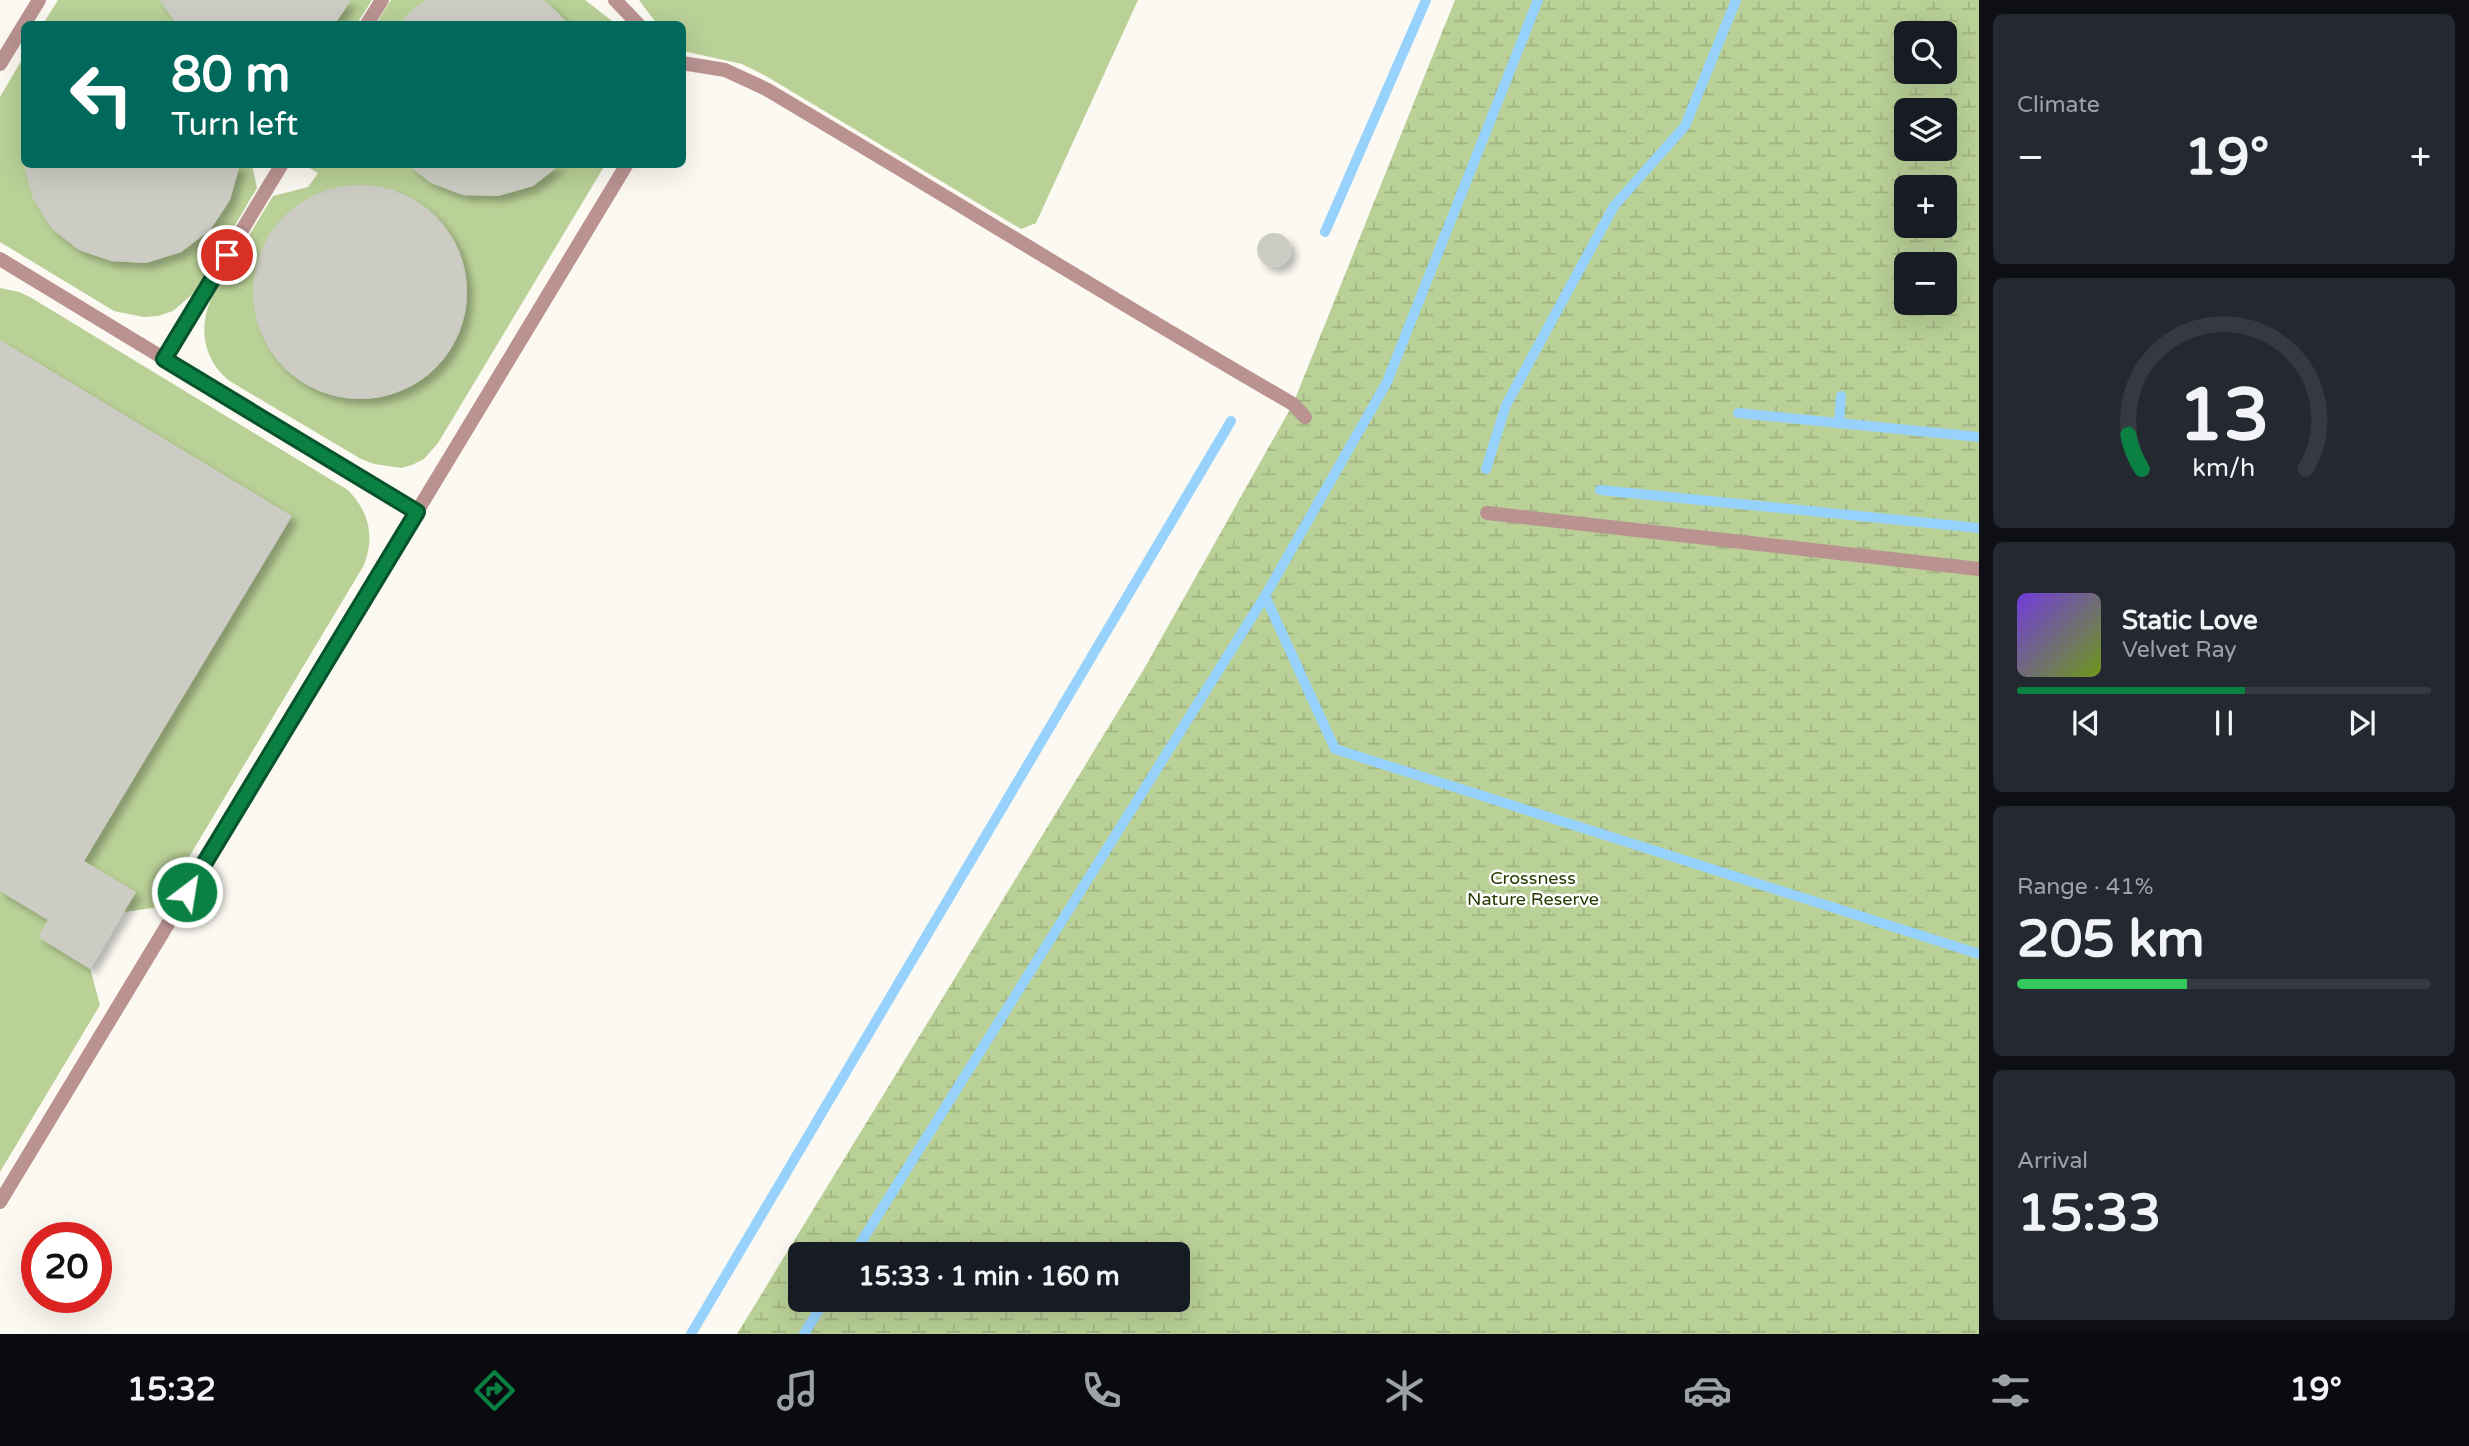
<!DOCTYPE html>
<meta charset="utf-8">
<style>
body{margin:0;font-family:"Varela Round",sans-serif;background:#242831;color:#f1f3f6;height:100vh;display:flex;flex-direction:column;font-size:26px;white-space:nowrap}
*{box-sizing:border-box;margin:0}
p{font-size:23px;color:#9ea1a6}
.icon{flex:none;width:38px;height:38px;fill:none;stroke:currentColor;stroke-width:2;stroke-linecap:round;stroke-linejoin:round}
.map{position:relative;flex:1;overflow:hidden}
.sheet{display:flex;flex-direction:column;gap:14px;padding:14px;background:#0d0f14;width:490px}
.sheet>*{flex:none}
.hud{position:absolute;left:21px;top:21px;width:665px;height:147px;border-radius:10px;box-shadow:0 7px 28px #0002;background:#00695c;color:#fff;overflow:hidden}
.controls{position:absolute;left:1894px;top:21px;display:grid;gap:14px}
.controls a{display:grid;place-items:center;width:63px;height:63px;border-radius:10px;background:#171b24;box-shadow:0 7px 28px #0002;font-size:35px}
.speed{position:absolute;left:21px;top:1222px;display:flex;gap:14px;font-size:35px;font-weight:700;text-align:center}
.speed>*{display:grid;place-content:center;width:91px;height:91px;border-radius:50%;background:#171b24;box-shadow:0 7px 28px #0002;line-height:1}
.speed .limit{border:10px solid #d22;background:#fff;color:#111}
.pin{position:absolute;display:grid;place-items:center;width:60px;height:60px;color:#fff;margin:-30px;border:4px solid #fff;border-radius:50%;box-shadow:0 2px 7px #0007}
.me{position:absolute;width:77px;margin:-38px;rotate:31deg;stroke-linejoin:round;filter:drop-shadow(0 0 5px #0008)}
.turn{display:flex;align-items:center;gap:24px;height:147px;padding:0 35px;font-size:32px}
.turn .icon{width:91px;height:91px;stroke-width:2.5}
.turn b{display:block;font-size:49px;line-height:60px}
.big{font-size:52px;font-weight:700;line-height:1.1}
.sheet .widget{flex:1;display:flex;flex-direction:column;justify-content:center;gap:10px;min-width:0;padding:0 24px;border-radius:10px;background:#242831}
.sheet .dial{align-items:center;gap:0}
.dial svg{height:182px;overflow:visible;fill:none;stroke:#363941;stroke-width:7;stroke-linecap:round;text-anchor:middle}
.dial text{fill:#f1f3f6;stroke:none}
.song{display:flex;align-items:center;gap:21px}
.cover{width:84px;height:84px;border-radius:10px;background:linear-gradient(135deg,hsl(260 70% 55%),hsl(80 70% 35%))}
.played{height:7px;border-radius:4px;background:linear-gradient(90deg,#0b8043 55%,#363941 55%)}
.keys{display:flex;justify-content:space-around;direction:ltr}
.heat{display:flex;justify-content:space-between;align-items:center;font-size:38px;direction:ltr}
.charge{height:10px;border-radius:5px;background:linear-gradient(90deg,#34c759 41%,#363941 0)}
.trip{position:absolute;left:788px;top:1242px;width:402px;height:70px;border-radius:10px;background:#171b24;box-shadow:0 7px 28px #0002;font-weight:700;line-height:70px;text-align:center}
.tabs{display:flex;height:112px;justify-content:space-around;align-items:center;background:#090b0e;color:#9ea1a6}
.tabs .icon{width:49px;height:49px}
.tabs .selected{color:#0b8043}
.tabs b{font-size:32px;color:#f1f3f6}
main{display:flex;flex:1;min-height:0}
.map>svg:first-child{display:block}
.grass{fill:#b9d097}
.wetland{fill:url(#wetland-marsh);fill-rule:evenodd}
.lines{fill:none;stroke-linecap:round;stroke-linejoin:round}
.stream{stroke:#96d2fb;stroke-width:10}
.building{fill:#cdccc4;filter:url(#shadow)}
.service{stroke:#ba9391;stroke-width:14}
.route-casing{stroke:#07532c;stroke-width:18}
.route{stroke:#0b8043;stroke-width:12}
.labels{text-anchor:middle;stroke-width:5;stroke-linejoin:round;paint-order:stroke}
.park-label{font-size:18px;fill:#293a01;stroke:#fff}
</style>
<main>
<div class="map">
<svg width="1979" height="1334" viewBox="0 0 1979 1334">
<defs>
<pattern id="wetland-marsh" width="20" height="14" patternUnits="userSpaceOnUse" patternTransform="scale(1.75)"><rect width="20" height="14" fill="#b9d097"/><path d="M1 5h8M5 5V1M11 12h8M15 12V8" fill="none" stroke="#a0b382"/></pattern>
<filter id="shadow"><feDropShadow dx="6" dy="6" stdDeviation="3.5" flood-color="#0004"/></filter>
</defs>
<rect width="100%" height="100%" fill="#fbf9f1"/>
<g class="grass">
<polygon points="58,0 372,0 357,24 43,24"/>
<polygon points="391,0 585,0 616,24 376,24"/>
<polygon points="639,0 1138,0 1036,223 1021,229 766,76 742,64 683,51 682,24 657,24"/>
<polygon points="24,56 24,164 252,165 257,188 195,292 173,311 158,316 143,317 114,311 0,242 0,97"/>
<path d="M304,165H605L438,443L424,459L412,465L401,468L374,464L361,459L228,380C202,357 198,326 213,295L273,196L308,187L318,173Z"/>
<path d="M0,288L19,292L30,297L348,490C369,512 375,536 364,565L159,907L124,912L90,968L100,1005L0,1172Z"/>
</g>
<path class="wetland" d="M1455,0H1979V1334H737L1144,669L1293,404ZM1906,33H1944V72H1906ZM1906,110H1944V149H1906ZM1906,187H1944V226H1906ZM1906,264H1944V303H1906ZM800,1255H1178V1300H800Z"/>
<g class="lines">
<g class="stream">
<polyline points="1325,232 1426,0"/>
<polyline points="1738,413 1979,437"/>
<polyline points="1839,423 1841,396"/>
<polyline points="1486,469 1506,405 1614,206 1685,126 1736,0"/>
<polyline points="1600,490 1979,528"/>
<polyline points="1265,596 1335,749 1979,954"/>
<polyline points="853,1255 1265,596 1387,382 1538,0"/>
<polyline points="691,1334 1231,421"/>
<polyline points="804,1334 825,1300"/>
</g>
</g>
<g class="building">
<polygon points="160,0 351,0 335,24 176,24"/>
<polygon points="427,0 542,0 548,3 569,24 399,24 414,8"/>
<polygon points="24,164 240,164 230,200 210,230 181,252 146,263 111,261 79,250 52,229 33,199"/>
<polygon points="407,164 561,164 533,186 498,196 463,195 431,183"/>
<circle cx="360" cy="292" r="107"/>
<circle cx="1274" cy="250" r="17"/>
<polygon points="0,340 292,516 84,861 136,892 90,969 38,937 48,920 0,891"/>
</g>
<g class="lines">
<g class="service">
<polyline points="615,0 638,24"/>
<polyline points="367,24 382,0"/>
<path d="M682,63L725,70L766,89C942,193 1116,302 1293,404L1305,417"/>
<polyline points="0,64 39,0"/>
<polyline points="0,259 417,512"/>
<polyline points="164,359 282,164"/>
<polyline points="1487,513 1979,569"/>
<polyline points="0,1202 627,164"/>
</g>
</g>
<g class="lines">
<g class="route-casing">
<polyline id="route" points="187,892 417,512 164,359 227,255"/>
</g>
<use href="#route" class="route"/>
</g>
<g class="labels">
<g class="park-label">
<text x="1533" y="884">Crossness<tspan x="1533" dy="21">Nature Reserve</tspan></text>
</g>
</g>
</svg>
<div class="controls">
<a><svg class="icon" aria-label="search" viewBox="0 0 24 24"><circle cx="10" cy="10" r="6"/><path d="M15 15l6 6"/></svg></a>
<a><svg class="icon" aria-label="layers" viewBox="0 0 24 24"><path d="M12 4l9 5-9 5-9-5zM3 14l9 5 9-5"/></svg></a>
<a>+</a>
<a>−</a>
</div>
<div class="speed"><div class="limit">20</div></div>
<div class="pin" style="left:227px;top:255px;background:#d93025"><svg class="icon" aria-label="arrive" viewBox="0 0 24 24"><path d="M6 21V4h12l-3 4 3 4H6"/></svg></div>
<svg class="me" style="left:187px;top:892px" viewBox="-20 -20 40 40"><circle r="17" fill="#0b8043" stroke="#fff" stroke-width="3"/><path d="M0-11L8 9 0 5-8 9z" fill="#fff"/></svg>
<div class="trip">15:33 · 1 min · 160 m</div>
<div class="hud">
<div class="turn"><svg class="icon" aria-label="left" viewBox="0 0 24 24"><path d="M17 20v-9H6M10 6l-5 5 5 5"/></svg><div><b>80 m</b>Turn left</div></div>
</div>
</div>
<section class="sheet">
<div class="widget"><p>Climate</p>
<div class="heat"><a>−</a><b class="big">19°</b><a>+</a></div>
</div>
<div class="widget dial"><svg viewBox="0 0 100 80">
<path d="M14 69A42 42 0 1 1 86 69"/>
<path d="M14 69A42 42 0 0 1 8 54" stroke="#0b8043"/>
<text x="50" y="56" font-size="32" font-weight="700">13</text>
<text x="50" y="72" font-size="11">km/h</text>
</svg></div>
<div class="widget">
<div class="song"><i class="cover"></i><div><b>Static Love</b><p>Velvet Ray</p></div></div>
<div class="played"></div>
<div class="keys"><svg class="icon" aria-label="previous" viewBox="0 0 24 24"><path d="M18 5L8 12l10 7zM5 5v14"/></svg><svg class="icon" aria-label="pause" viewBox="0 0 24 24"><path d="M8 5v14M16 5v14"/></svg><svg class="icon" aria-label="next" viewBox="0 0 24 24"><path d="M6 5l10 7-10 7zM19 5v14"/></svg></div>
</div>
<div class="widget"><p>Range · 41%</p><b class="big">205 km</b><div class="charge"></div></div>
<div class="widget"><p>Arrival</p><b class="big">15:33</b></div>
</section>
</main>
<nav class="tabs">
<b>15:32</b>
<svg class="icon selected" aria-label="directions" viewBox="0 0 24 24"><path d="M12 3l9 9-9 9-9-9zM9 14v-3h6M13 9l2 2-2 2"/></svg>
<svg class="icon" aria-label="music" viewBox="0 0 24 24"><path d="M9 18V5l10-2v13"/><circle cx="6" cy="18" r="3"/><circle cx="16" cy="16" r="3"/></svg>
<svg class="icon" aria-label="phone" viewBox="0 0 24 24"><path d="M5 4h4l2 5-3 2q2 4 5 5l2-3 5 2v4C11 20 4 13 5 4z"/></svg>
<svg class="icon" aria-label="climate" viewBox="0 0 24 24"><path d="M12 3v18M4 7l16 10M4 17L20 7"/></svg>
<svg class="icon" aria-label="car" viewBox="0 0 24 24"><path d="M5 17H2v-5l4-1 3-4h7l3 4 3 1v5h-3M9 17h6M6 11h13"/><circle cx="7" cy="17" r="2"/><circle cx="17" cy="17" r="2"/></svg>
<svg class="icon" aria-label="filters" viewBox="0 0 24 24"><path d="M4 7h16M4 17h16"/><circle cx="9" cy="7" r="2"/><circle cx="15" cy="17" r="2"/></svg>
<b>19°</b>
</nav>
